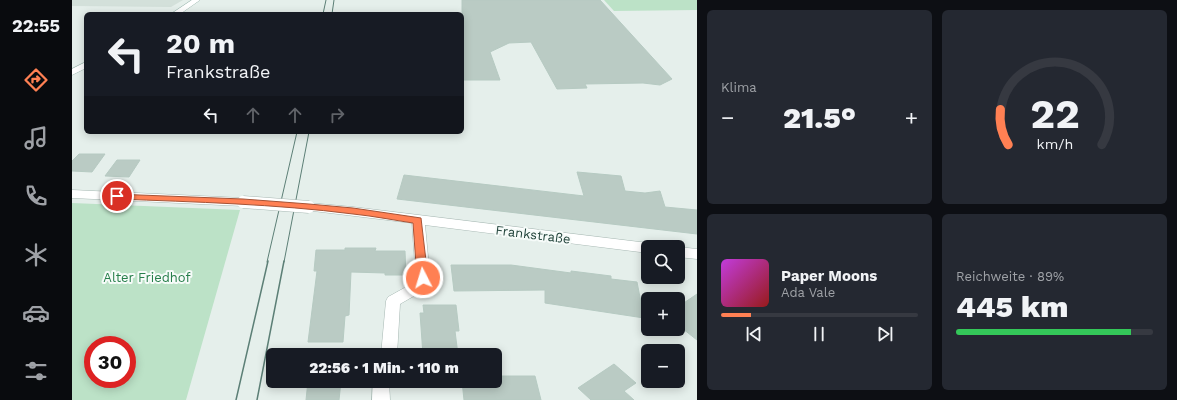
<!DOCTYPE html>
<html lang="de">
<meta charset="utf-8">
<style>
body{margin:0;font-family:"Work Sans",sans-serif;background:#242831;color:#f1f3f6;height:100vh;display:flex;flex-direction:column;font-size:15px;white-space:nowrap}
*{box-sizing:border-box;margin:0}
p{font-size:13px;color:#9ea1a6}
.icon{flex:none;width:22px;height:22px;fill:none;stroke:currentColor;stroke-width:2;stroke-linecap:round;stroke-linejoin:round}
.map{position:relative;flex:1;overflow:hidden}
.sheet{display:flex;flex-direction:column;gap:10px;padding:10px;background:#0d0f14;width:480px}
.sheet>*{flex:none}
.guide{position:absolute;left:12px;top:12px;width:380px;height:122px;border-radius:6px;box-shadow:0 2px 10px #0003;background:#171b24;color:#f1f3f6;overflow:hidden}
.controls{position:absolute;left:569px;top:240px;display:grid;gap:8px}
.controls a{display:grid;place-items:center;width:44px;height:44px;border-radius:6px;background:#171b24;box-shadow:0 2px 10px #0003;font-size:20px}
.speed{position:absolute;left:12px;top:336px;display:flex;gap:8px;font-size:20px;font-weight:700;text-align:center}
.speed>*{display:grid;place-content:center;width:52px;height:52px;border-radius:50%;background:#171b24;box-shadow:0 2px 10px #0003;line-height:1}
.speed .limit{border:6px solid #d22;background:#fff;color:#111}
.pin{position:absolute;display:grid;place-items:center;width:34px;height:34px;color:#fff;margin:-17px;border:2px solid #fff;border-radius:50%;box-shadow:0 1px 4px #0007}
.me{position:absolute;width:44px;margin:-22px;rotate:355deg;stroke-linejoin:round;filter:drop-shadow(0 0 3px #0008)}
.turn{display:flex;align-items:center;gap:14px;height:84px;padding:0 16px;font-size:18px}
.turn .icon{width:52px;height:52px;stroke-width:2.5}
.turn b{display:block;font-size:28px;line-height:34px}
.lanes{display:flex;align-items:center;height:38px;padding:0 16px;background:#0003;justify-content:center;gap:20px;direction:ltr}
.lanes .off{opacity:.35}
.big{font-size:30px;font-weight:800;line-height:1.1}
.sheet .widget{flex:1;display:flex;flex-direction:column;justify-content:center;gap:6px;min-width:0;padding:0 14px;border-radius:6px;background:#242831}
.sheet .dial{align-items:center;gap:0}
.dial svg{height:104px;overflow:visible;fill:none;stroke:#363941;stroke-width:7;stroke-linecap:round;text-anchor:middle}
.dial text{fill:#f1f3f6;stroke:none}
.song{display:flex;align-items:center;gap:12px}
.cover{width:48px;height:48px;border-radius:6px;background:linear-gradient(135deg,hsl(290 70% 55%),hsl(0 70% 35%))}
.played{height:4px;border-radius:2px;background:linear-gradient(90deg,#ff8053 15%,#363941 15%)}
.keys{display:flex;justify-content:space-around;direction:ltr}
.heat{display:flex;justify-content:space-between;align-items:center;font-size:22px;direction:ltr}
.charge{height:6px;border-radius:3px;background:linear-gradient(90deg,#34c759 89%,#363941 0)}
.sheet .tiles{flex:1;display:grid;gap:10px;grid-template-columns:repeat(2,1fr)}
.trip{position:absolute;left:194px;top:348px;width:236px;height:40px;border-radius:6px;background:#171b24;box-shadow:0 2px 10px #0003;font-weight:800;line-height:40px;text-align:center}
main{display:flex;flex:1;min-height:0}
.dock{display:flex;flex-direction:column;width:72px;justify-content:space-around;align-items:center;background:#090b0e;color:#9ea1a6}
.dock .icon{width:28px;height:28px}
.dock .current{color:#ff8053}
.dock b{font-size:18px;color:#f1f3f6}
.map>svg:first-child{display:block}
.built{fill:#d3e0da}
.green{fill:#bce2c7;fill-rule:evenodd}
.building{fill:#bacbc4;stroke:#b6cac2}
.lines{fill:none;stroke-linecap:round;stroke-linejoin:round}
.minor-casing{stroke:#a7b8b3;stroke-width:1}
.secondary-casing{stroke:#a2bcb4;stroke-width:1}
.minor{fill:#fff;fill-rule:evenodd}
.secondary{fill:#fff;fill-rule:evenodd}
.tram-far1{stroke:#5c7f76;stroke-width:1}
.tram{stroke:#5c7f76;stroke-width:1.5}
.minor-bridge-casing{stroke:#a7b8b3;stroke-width:13;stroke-linecap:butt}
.minor-bridge{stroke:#fff;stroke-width:12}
.route{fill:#ff8053;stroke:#a65336}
.labels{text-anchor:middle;stroke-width:4;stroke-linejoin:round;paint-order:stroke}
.street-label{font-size:13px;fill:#22443b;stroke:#f6fbf9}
.park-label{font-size:13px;fill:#277f4b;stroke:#f6fbf9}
</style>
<main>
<nav class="dock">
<b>22:55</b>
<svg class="icon current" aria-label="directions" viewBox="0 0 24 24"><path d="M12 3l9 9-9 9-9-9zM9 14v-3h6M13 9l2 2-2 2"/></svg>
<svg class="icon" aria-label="music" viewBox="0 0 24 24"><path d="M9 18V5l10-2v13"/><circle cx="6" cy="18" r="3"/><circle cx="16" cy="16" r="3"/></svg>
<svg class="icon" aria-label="phone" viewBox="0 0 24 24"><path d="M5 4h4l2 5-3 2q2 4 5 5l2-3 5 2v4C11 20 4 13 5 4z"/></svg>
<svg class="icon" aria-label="climate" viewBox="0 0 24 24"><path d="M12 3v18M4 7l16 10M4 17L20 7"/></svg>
<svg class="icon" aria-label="car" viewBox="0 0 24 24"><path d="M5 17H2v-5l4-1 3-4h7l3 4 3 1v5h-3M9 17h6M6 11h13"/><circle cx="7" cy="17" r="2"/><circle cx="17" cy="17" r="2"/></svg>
<svg class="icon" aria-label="filters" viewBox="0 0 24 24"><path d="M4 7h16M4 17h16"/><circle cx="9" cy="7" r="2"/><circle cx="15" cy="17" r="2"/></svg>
</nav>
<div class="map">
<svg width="625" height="400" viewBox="0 0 625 400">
<rect width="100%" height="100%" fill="#e5efeb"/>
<polygon class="built" points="0,0 111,0 99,7 0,6"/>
<g class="green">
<polygon points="532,0 625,0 625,10 542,11"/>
<path d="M0,203L168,210L114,400H0ZM21,345H55V379H21Z"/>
</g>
<g class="building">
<polygon points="390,0 528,0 600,79 588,85 571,83 513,84 515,88 485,89 459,42 437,43 418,52 428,80 390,80"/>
<polygon points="7,154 33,154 20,172 0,171 0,161"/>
<polygon points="45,160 68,160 57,177 33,176"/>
<polygon points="505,172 549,176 553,191 573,193 588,191 593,207 625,210 625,234 325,199 332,175 512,196"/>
<polygon points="273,248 304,248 303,251 333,251 334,275 313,275 313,273 279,272 277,315 273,316 271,342 236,342 245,271 242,271 244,250 273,250"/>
<polygon points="379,265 439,265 499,273 499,271 539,276 539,279 565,282 572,318 473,303 473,290 382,291"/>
<polygon points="625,294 625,340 606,325 606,307"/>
<polygon points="351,305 384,305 387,331 383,331 386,355 351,355 348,313 352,313"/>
<polygon points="542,364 564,383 552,391 562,400 519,400 506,388"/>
<polygon points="425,376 463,376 469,400 392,400 390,381 426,381"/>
<polygon points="236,381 269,381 267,400 234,400"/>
</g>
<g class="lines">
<g class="minor-casing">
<g id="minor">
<polygon points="0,190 171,198 175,199 177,202 175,205 171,206 0,198"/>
<polygon points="237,203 281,207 576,243 581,245 582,247 576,247 576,253 353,225 358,278 354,289 328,304 325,355 309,355 314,301 316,297 343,282 344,278 340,223 233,210 231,207 233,204"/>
<polygon points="606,247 625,249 625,259 606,257"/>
<polygon points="301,381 317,381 318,400 300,400"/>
</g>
</g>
<g class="secondary-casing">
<g id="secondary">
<polygon points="120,0 128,0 108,14 99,14"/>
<polygon points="14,62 14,68 0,75 0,69"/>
</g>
</g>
<use href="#minor" class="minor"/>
<use href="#secondary" class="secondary"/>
<g class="tram-far1">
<polyline points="251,14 254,0"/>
<polyline points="260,14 262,0"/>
<polyline points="195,262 225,132"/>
<polyline points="212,262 237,132"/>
</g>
<g class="tram">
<polyline points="164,400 196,261"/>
<polyline points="185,400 212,261"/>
</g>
<g class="minor-bridge-casing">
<polyline id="minor-bridge" points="171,202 237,207"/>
</g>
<use href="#minor-bridge" class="minor-bridge"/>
</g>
<path class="route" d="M42,194L171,199L237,204L281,208L349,218L356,278L354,281H347L345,278L341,223C321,220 301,216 281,214C203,204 123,202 45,199L42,198L40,196Z"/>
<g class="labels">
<g class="street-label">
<text transform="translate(461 234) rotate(7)" y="5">Frankstraße</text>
</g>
<g class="park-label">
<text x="75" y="282">Alter Friedhof</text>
</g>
</g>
</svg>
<div class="controls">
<a><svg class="icon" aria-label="search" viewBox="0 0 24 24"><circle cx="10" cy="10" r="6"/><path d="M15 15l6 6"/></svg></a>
<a>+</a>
<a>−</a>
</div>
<div class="speed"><div class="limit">30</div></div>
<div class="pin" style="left:45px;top:196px;background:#d93025"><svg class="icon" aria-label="arrive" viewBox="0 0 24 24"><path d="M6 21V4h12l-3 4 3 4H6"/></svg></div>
<svg class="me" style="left:351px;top:278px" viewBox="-20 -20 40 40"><circle r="17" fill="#ff8053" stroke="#fff" stroke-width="3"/><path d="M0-11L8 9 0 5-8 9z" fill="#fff"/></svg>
<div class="trip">22:56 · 1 Min. · 110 m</div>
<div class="guide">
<div class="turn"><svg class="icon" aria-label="left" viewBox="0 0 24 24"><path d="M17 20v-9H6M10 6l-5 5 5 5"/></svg><div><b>20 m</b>Frankstraße</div></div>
<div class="lanes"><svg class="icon" aria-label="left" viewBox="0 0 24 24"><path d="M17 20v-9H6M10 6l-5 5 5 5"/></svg><svg class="icon off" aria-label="ahead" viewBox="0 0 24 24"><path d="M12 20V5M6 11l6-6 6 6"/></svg><svg class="icon off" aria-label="ahead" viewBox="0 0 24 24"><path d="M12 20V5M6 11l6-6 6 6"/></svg><svg class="icon off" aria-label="right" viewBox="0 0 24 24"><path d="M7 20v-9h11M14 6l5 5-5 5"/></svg></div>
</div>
</div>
<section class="sheet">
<div class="tiles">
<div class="widget"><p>Klima</p>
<div class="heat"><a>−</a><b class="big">21.5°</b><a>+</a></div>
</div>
<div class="widget dial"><svg viewBox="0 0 100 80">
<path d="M14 69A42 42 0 1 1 86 69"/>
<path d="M14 69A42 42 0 0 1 8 42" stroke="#ff8053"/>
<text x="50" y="56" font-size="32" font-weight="700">22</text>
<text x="50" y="72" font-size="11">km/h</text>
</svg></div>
<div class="widget">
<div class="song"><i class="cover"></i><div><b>Paper Moons</b><p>Ada Vale</p></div></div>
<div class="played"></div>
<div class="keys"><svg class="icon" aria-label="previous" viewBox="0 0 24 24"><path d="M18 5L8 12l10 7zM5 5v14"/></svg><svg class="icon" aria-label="pause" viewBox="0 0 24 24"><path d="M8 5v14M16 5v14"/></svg><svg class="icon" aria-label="next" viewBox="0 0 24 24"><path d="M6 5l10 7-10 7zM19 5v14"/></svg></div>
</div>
<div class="widget"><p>Reichweite · 89%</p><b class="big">445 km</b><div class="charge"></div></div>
</div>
</section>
</main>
